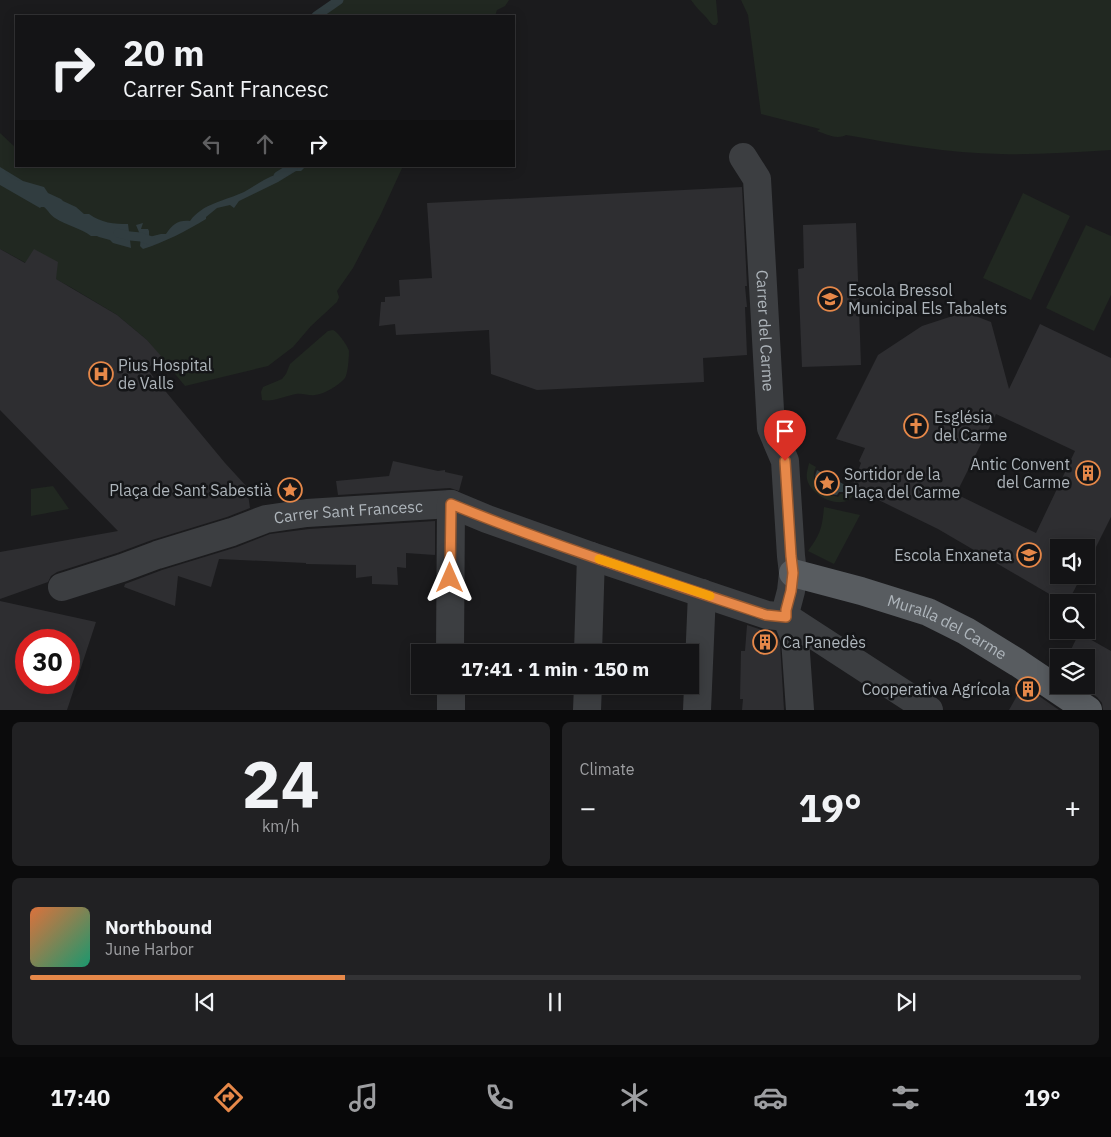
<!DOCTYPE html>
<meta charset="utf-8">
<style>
body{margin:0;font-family:"IBM Plex Sans",sans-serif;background:#212123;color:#f1f3f6;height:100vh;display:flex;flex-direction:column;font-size:19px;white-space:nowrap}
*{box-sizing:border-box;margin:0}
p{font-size:16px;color:#9d9ea1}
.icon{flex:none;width:28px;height:28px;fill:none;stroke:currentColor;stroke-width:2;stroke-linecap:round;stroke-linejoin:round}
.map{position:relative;height:710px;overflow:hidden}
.sheet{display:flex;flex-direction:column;gap:12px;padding:12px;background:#0b0b0c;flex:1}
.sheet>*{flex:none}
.top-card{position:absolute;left:15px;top:15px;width:500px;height:152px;border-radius:0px;box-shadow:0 2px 12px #0003,0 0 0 1px #333335;background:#141416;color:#f1f3f6;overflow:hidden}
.tools{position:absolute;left:1050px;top:539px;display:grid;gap:10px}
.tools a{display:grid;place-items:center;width:45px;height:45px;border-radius:0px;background:#141416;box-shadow:0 2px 12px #0003,0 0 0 1px #333335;font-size:25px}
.speed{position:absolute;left:15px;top:629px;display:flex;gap:10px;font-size:25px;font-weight:700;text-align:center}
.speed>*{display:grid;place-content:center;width:65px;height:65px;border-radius:50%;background:#141416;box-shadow:0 2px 12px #0003,0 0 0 1px #333335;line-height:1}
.speed .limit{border:8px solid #d22;background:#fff;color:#111}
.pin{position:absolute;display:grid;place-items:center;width:42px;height:42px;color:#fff;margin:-51px -21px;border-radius:50% 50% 50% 0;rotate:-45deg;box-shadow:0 0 5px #0007}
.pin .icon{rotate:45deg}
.me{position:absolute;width:55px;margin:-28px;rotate:0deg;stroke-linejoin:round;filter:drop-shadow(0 0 4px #0008)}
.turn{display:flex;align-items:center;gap:18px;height:105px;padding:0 25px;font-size:22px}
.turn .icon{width:65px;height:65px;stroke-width:2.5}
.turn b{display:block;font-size:35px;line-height:42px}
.lanes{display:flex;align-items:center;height:48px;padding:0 25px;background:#0003;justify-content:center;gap:25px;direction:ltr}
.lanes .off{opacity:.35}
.big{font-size:38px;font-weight:800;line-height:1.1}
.sheet .card{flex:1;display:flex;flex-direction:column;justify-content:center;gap:8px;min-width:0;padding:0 18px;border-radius:8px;background:#212123}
.sheet .dial{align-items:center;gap:0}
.dial b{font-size:65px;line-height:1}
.song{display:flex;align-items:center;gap:15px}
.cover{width:60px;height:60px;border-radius:8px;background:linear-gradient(135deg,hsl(20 70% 55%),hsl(160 70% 35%))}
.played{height:5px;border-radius:2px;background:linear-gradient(90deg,#e68849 30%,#333335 30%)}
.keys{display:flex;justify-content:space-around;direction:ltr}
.heat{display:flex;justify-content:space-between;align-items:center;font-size:28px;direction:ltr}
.sheet .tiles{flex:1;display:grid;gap:12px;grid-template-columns:1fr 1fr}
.card:last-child{grid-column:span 2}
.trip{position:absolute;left:411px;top:644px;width:288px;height:50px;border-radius:0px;background:#141416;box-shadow:0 2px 12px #0003,0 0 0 1px #333335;font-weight:800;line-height:50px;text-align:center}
.dock{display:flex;height:80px;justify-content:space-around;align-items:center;background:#080809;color:#9d9ea1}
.dock .icon{width:35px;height:35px}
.dock .on{color:#e68849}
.dock b{font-size:22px;color:#f1f3f6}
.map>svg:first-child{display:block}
.green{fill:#212821}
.water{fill:#313d40}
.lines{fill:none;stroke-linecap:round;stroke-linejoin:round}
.stream{stroke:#313d40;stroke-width:9}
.building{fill:#2e2e31;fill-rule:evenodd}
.minor{stroke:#3c3e41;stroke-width:28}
.major{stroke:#585c60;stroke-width:28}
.route-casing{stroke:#96582f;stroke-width:12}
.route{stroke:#e68849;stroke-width:9}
.slow{stroke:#f59e0b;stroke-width:9}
.labels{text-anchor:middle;stroke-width:5;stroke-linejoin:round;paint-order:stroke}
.poi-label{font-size:16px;fill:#aeb5bb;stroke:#151618;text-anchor:start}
.street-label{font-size:16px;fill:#aeb5bb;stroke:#151618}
</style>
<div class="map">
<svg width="1111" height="710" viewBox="0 0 1111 710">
<rect width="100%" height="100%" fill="#1b1b1d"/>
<g class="green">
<polygon points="343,0 509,0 505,6 497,10 495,16 320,16 339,4"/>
<path d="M691,0H716L718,22L716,25H713C710,23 708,19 705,16C700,11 695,6 691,0Z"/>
<path d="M741,0H1111V150C1074,152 1037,155 1001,154C948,153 897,144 846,135C836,140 826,134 817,131L820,129L761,114L748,15Z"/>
<polygon points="0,133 16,148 16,166 403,166 381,214 353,268 337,291 339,297 337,302 311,326 293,347 268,366 185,386 147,340 117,315 72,288 0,249"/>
<polygon points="1023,193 1070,216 1031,300 983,278"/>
<polygon points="1086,225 1111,236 1111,295 1094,331 1046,308"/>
<path d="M333,330C338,332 348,346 349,351C349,357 348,373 345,378C339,385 325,394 315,395C309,396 303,393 296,394C285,396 274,402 262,400L261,392L263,387L282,379L286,374L290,364L321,337L328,331Z"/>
<path d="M809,463L816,467C813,473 813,477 816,483L815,486C819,488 819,491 823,494C828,496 834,495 838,497L840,494L847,493L852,487L857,489C855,492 853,497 850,499C836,509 810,494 807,479C806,474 808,468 809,463Z"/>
<polygon points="53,486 69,509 31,516 31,489"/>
<path d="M824,507L860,515L834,564L808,551C821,533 822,528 824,507Z"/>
</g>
<g class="water">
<path d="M296,166H306L301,171H296L278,182L239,201L234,208L230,205L217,208L206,217V219C186,231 165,242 143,249L140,246L141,237L136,225L143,223L141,229H148L149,231V237L161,234H166C173,224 178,220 190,221C203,203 225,201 244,192C256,185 268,176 282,173L285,170L293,171Z"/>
<path d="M0,167L23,181L44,187L48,193L61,199L63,201L76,207L84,214H89C101,223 114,224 128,224L131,248L113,243L110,240L99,237L97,236H91C81,228 67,226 55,218C51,216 48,210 44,207H41L40,208L0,185Z"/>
<polygon points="817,470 849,487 845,492 839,492 837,495 828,494 820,488 820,486 818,485 818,482 815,476"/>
</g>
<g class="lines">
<g class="stream">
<polyline points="316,16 339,0"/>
<polyline points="278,176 294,166"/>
<polyline points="118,233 130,236 141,237 151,241"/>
</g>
</g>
<g class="building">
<polygon points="742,187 747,286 745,286 747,307 745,307 747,355 703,358 704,382 537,390 491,374 489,330 396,335 395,324 379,326 381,302 385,302 385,297 400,296 399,280 432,278 427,203"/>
<polygon points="856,223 861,365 802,367 798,269 804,268 803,225"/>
<polygon points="0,249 25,263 34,249 58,262 56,279 117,315 147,340 161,356 147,369 225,463 247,487 250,508 227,517 152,540 117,553 57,572 51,576 48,582 0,599 0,552 118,531 0,410"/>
<path d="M965,312L991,322L1009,389L1040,324L1111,358V517L1086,567V548H1059V575H1082L1068,602H1063L938,529L852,487L861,463L859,461L865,448L836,439L878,355L922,326ZM996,414L1075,451L1036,533L956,494Z"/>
<polygon points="393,461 438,471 445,470 445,472 463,476 459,491 450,488 338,495 336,481 389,476"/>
<polygon points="435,521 435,555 406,553 406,568 397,567 398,585 372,584 372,576 356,578 356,565 306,564 306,563 219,559 211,587 178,576 175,606 124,587 125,584 162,570 237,547 270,534 309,529"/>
<path d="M0,601L96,622L67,710H0ZM26,640H69V682H26Z"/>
<polygon points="747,625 762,630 775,632 780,643 784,710 742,710 743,699 740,699 741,651 745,651"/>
<polygon points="1079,633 1111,651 1111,710 1103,710 1102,703 1097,697 1079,685 1086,685 1086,658 1067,658"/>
<polygon points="1023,685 1059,710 1009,710"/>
</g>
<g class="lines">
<g class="minor">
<path id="s1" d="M743,157L757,179L771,428L785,461L791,556L793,573L791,591L786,610V617L795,639L800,710"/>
<path id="s2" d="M62,587L122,568L157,555L232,532L266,519L307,513L451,504L487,519L591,556L767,615L786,617L929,710"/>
<polyline points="450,652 451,504"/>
<polyline points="588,652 591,556"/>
<polyline points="451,685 451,710"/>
<polyline points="587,710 588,685"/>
<polyline points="697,710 702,593"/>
</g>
<path class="major" id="s3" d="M793,573L861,591L928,612L966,631L1018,663L1088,710"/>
</g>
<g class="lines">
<g class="route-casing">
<path id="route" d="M450,578L451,504C554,546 661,580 766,615L786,617V610L791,591L793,573L791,556L785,461"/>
</g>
<use href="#route" class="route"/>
<polyline class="slow" points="599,559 710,596"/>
</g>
<defs>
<g id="school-ring" transform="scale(1.25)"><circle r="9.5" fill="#151618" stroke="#e68849" stroke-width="1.5"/><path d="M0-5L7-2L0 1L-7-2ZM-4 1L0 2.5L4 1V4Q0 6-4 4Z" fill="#e68849"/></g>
<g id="hospital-ring" transform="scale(1.25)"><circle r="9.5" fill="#151618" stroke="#e68849" stroke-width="1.5"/><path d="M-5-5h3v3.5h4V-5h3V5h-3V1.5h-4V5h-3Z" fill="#e68849"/></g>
<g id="church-ring" transform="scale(1.25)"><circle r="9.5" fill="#151618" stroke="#e68849" stroke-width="1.5"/><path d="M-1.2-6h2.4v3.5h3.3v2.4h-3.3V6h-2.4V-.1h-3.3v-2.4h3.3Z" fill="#e68849"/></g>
<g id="building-ring" transform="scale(1.25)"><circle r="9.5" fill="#151618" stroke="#e68849" stroke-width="1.5"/><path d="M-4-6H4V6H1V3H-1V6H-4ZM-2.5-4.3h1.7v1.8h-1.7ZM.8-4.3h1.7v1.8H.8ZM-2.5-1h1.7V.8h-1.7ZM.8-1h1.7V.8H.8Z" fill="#e68849"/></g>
<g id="sight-ring" transform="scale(1.25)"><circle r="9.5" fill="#151618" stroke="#e68849" stroke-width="1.5"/><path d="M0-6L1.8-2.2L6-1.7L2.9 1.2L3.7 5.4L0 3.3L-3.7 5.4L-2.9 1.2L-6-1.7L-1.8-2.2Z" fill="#e68849"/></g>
</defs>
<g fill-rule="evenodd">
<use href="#school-ring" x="830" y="299"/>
<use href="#hospital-ring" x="101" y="374"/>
<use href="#church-ring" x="916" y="426"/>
<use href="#building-ring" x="1088" y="473"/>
<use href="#sight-ring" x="827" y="483"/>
<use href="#sight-ring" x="290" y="490"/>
<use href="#school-ring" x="1029" y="555"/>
<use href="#building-ring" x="765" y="642"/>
<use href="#building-ring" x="1028" y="689"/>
</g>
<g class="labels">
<g class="poi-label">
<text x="848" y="296">Escola Bressol<tspan x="848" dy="18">Municipal Els Tabalets</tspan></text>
<text x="118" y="371">Pius Hospital<tspan x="118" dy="18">de Valls</tspan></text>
<text x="934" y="423">Església<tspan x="934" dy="18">del Carme</tspan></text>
<text x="1070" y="470" text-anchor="end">Antic Convent<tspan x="1070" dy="18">del Carme</tspan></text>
<text x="844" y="480">Sortidor de la<tspan x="844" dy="18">Plaça del Carme</tspan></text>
<text x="272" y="496" text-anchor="end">Plaça de Sant Sabestià</text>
<text x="1012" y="561" text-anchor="end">Escola Enxaneta</text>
<text x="782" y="648">Ca Panedès</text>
<text x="1010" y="695" text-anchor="end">Cooperativa Agrícola</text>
</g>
<g class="street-label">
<text dy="6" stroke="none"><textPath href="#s1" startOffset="178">Carrer del Carme</textPath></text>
<text dy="6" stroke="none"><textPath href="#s2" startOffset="298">Carrer Sant Francesc</textPath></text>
<text dy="6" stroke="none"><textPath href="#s3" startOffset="164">Muralla del Carme</textPath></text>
</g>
</g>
</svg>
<div class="tools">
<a><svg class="icon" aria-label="sound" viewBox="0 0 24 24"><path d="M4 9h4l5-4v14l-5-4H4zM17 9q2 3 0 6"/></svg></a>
<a><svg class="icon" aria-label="search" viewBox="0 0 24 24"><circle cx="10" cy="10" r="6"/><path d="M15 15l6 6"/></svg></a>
<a><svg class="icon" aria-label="layers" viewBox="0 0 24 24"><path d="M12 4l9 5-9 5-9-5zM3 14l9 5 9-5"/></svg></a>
</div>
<div class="speed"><div class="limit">30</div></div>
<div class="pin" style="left:785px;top:461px;background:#d93025"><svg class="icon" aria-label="arrive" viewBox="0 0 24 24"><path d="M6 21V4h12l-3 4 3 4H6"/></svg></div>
<svg class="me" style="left:450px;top:578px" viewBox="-20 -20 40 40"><path d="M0-17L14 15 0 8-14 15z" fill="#e68849" stroke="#fff" stroke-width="4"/></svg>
<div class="trip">17:41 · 1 min · 150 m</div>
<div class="top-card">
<div class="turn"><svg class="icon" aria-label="right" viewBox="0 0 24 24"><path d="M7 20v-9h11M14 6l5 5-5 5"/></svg><div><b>20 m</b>Carrer Sant Francesc</div></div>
<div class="lanes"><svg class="icon off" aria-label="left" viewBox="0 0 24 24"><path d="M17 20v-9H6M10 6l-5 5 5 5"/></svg><svg class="icon off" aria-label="ahead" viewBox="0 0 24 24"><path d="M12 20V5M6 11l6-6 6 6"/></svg><svg class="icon" aria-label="right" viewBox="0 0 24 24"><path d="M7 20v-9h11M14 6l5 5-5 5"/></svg></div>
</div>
</div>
<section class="sheet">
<div class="tiles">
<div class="card dial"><b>24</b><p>km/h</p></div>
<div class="card"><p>Climate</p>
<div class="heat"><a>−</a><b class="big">19°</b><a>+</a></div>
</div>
<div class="card">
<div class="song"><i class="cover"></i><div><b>Northbound</b><p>June Harbor</p></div></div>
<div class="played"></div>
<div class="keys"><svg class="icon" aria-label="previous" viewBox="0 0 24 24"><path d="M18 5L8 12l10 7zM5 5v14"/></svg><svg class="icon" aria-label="pause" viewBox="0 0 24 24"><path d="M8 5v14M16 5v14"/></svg><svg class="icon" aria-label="next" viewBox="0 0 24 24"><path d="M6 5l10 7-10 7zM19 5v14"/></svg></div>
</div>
</div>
</section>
<nav class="dock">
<b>17:40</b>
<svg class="icon on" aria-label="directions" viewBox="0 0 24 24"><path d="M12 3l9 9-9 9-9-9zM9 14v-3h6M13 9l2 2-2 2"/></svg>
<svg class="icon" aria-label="music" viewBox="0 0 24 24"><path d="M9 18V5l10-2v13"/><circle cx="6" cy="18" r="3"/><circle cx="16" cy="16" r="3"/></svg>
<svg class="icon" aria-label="phone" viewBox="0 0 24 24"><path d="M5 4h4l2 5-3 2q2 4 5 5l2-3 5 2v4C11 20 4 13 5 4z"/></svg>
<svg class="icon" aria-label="climate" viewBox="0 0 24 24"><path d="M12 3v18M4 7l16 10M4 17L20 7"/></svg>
<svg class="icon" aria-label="car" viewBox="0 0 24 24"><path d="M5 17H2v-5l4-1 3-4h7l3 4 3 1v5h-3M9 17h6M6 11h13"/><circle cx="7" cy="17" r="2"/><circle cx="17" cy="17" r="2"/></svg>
<svg class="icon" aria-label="filters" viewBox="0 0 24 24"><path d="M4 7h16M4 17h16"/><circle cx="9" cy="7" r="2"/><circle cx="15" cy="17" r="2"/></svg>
<b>19°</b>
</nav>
